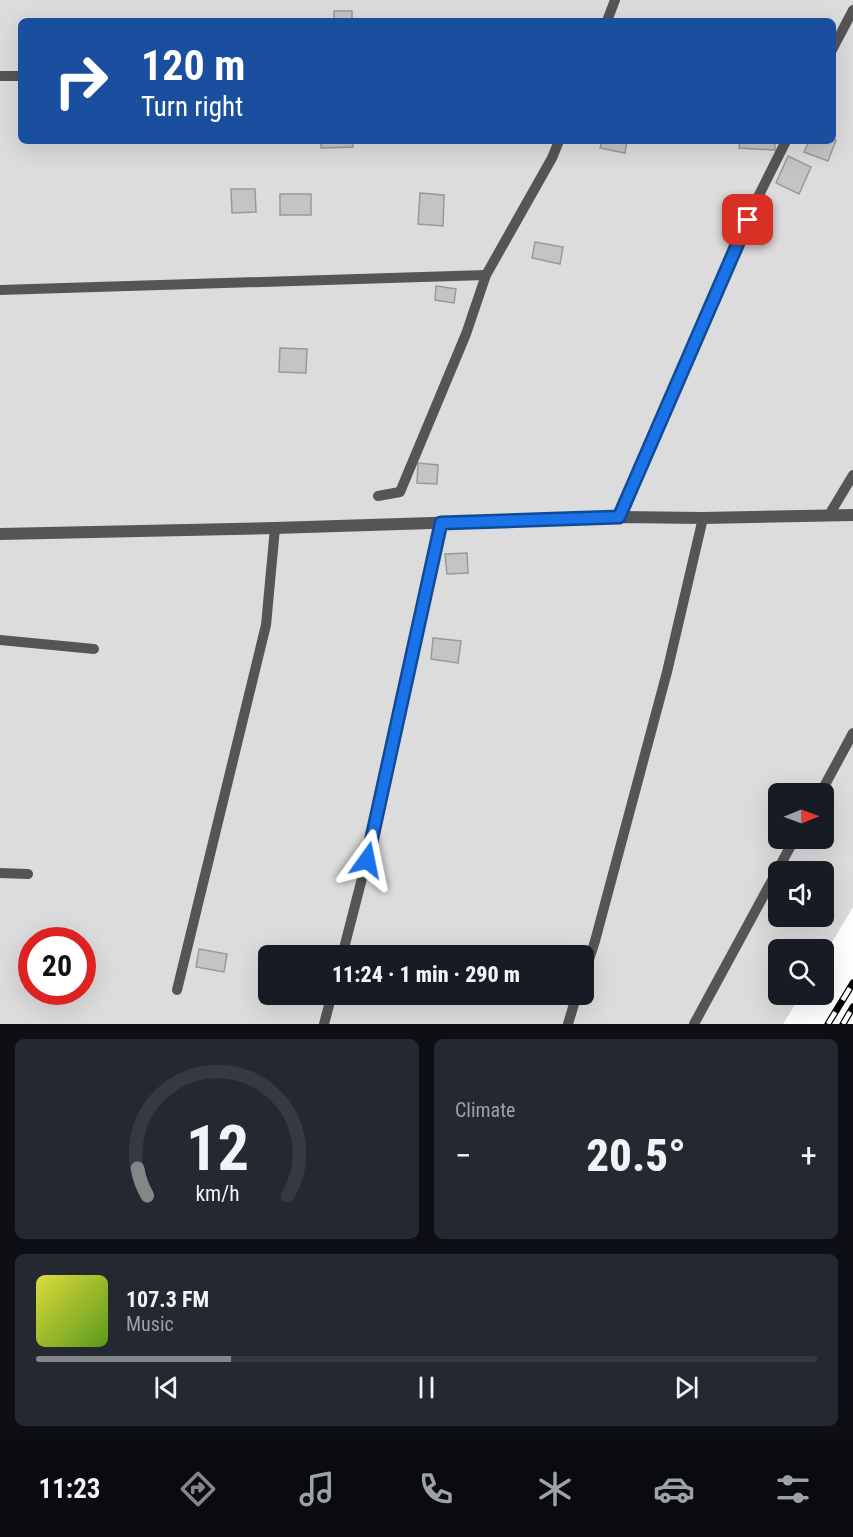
<!DOCTYPE html>
<meta charset="utf-8">
<style>
body{margin:0;font-family:"Roboto Condensed",sans-serif;background:#242831;color:#f1f3f6;height:100vh;display:flex;flex-direction:column;font-size:22px;white-space:nowrap}
*{box-sizing:border-box;margin:0}
p{font-size:20px;color:#9ea1a6}
.icon{flex:none;width:33px;height:33px;fill:none;stroke:currentColor;stroke-width:2;stroke-linecap:round;stroke-linejoin:round}
.map{position:relative;height:1024px;overflow:hidden}
.sheet{display:flex;flex-direction:column;gap:15px;padding:15px;background:#0d0f14;flex:1}
.sheet>*{flex:none}
.guide{position:absolute;left:18px;top:18px;width:818px;height:126px;border-radius:9px;box-shadow:0 6px 24px #0002;background:#1a4fa0;color:#fff;overflow:hidden}
.needle{width:39px;rotate:89deg}
.tools{position:absolute;left:768px;top:783px;display:grid;gap:12px}
.tools a{display:grid;place-items:center;width:66px;height:66px;border-radius:9px;background:#171b24;box-shadow:0 6px 24px #0002;font-size:30px}
.speed{position:absolute;left:18px;top:927px;display:flex;gap:12px;font-size:30px;font-weight:700;text-align:center}
.speed>*{display:grid;place-content:center;width:78px;height:78px;border-radius:50%;background:#171b24;box-shadow:0 6px 24px #0002;line-height:1}
.speed .limit{border:9px solid #d22;background:#fff;color:#111}
.pin{position:absolute;display:grid;place-items:center;width:51px;height:51px;color:#fff;margin:-26px;border-radius:12px;box-shadow:0 3px 9px #0006}
.me{position:absolute;width:66px;margin:-33px;rotate:12deg;stroke-linejoin:round;filter:drop-shadow(0 0 4px #0008)}
.turn{display:flex;align-items:center;gap:21px;height:126px;padding:0 24px;font-size:27px}
.turn .icon{width:78px;height:78px;stroke-width:2.5}
.turn b{display:block;font-size:42px;line-height:51px}
.big{font-size:45px;font-weight:800;line-height:1.1}
.sheet .card{flex:1;display:flex;flex-direction:column;justify-content:center;gap:9px;min-width:0;padding:0 21px;border-radius:9px;background:#242831}
.sheet .dial{align-items:center;gap:0}
.dial svg{height:156px;overflow:visible;fill:none;stroke:#363941;stroke-width:7;stroke-linecap:round;text-anchor:middle}
.dial text{fill:#f1f3f6;stroke:none}
.song{display:flex;align-items:center;gap:18px}
.cover{width:72px;height:72px;border-radius:9px;background:linear-gradient(135deg,hsl(60 70% 55%),hsl(90 70% 35%))}
.played{height:6px;border-radius:3px;background:linear-gradient(90deg,#858687 25%,#363941 25%)}
.keys{display:flex;justify-content:space-around;direction:ltr}
.heat{display:flex;justify-content:space-between;align-items:center;font-size:33px;direction:ltr}
.sheet .tiles{flex:1;display:grid;gap:15px;grid-template-columns:1fr 1fr}
.card:last-child{grid-column:span 2}
.trip{position:absolute;left:258px;top:945px;width:336px;height:60px;border-radius:9px;background:#171b24;box-shadow:0 6px 24px #0002;font-weight:800;line-height:60px;text-align:center}
.tabs{display:flex;height:96px;justify-content:space-around;align-items:center;background:#090b0e;color:#9ea1a6}
.tabs .icon{width:42px;height:42px}
.tabs .selected{color:#858687}
.tabs b{font-size:27px;color:#f1f3f6}
.map>svg:first-child{display:block}
.green{fill:#dcdcdc;fill-rule:evenodd}
.building{fill:#c4c4c4;stroke:#999;stroke-width:1.5}
.lines{fill:none;stroke-linecap:round;stroke-linejoin:round}
.service{stroke:#555;stroke-width:10}
.minor{stroke:#555;stroke-width:12}
.rail-casing{stroke:#000;stroke-width:7}
.rail{stroke:#fff;stroke-width:4.5;stroke-dasharray:14;stroke-linecap:butt}
.route-casing{stroke:#114b97;stroke-width:15}
.route{stroke:#1a73e8;stroke-width:10}
</style>
<div class="map">
<svg width="853" height="1024" viewBox="0 0 853 1024">
<rect width="100%" height="100%" fill="#fff"/>
<path class="green" d="M0,0H853V907L824,956V950H778V994L801,995L783,1024H0ZM21,21H832V141H21ZM778,794H824V838H778ZM778,872H824V916H778ZM32,940H82V992H32ZM268,956H584V994H268Z"/>
<g class="building">
<rect x="334" y="11" width="18" height="10"/>
<polygon points="832,139 836,140 828,161 804,152 809,141 832,141"/>
<polygon points="321,141 352,141 353,147 321,148"/>
<polygon points="602,141 627,141 625,153 600,148"/>
<polygon points="740,141 775,141 775,150 739,148"/>
<polygon points="788,156 811,167 799,194 776,183"/>
<polygon points="231,189 255,189 256,212 232,213"/>
<polygon points="420,193 444,195 443,226 418,224"/>
<rect x="280" y="194" width="31" height="21"/>
<polygon points="535,242 563,247 560,264 532,258"/>
<polygon points="436,286 456,289 454,303 435,300"/>
<polygon points="280,348 307,349 306,373 279,372"/>
<polygon points="418,463 438,465 437,484 417,483"/>
<polygon points="467,553 468,573 447,574 445,554"/>
<polygon points="433,638 461,641 458,663 431,659"/>
<polygon points="199,949 227,954 224,972 196,967"/>
</g>
<g class="lines">
<g class="service">
<polyline points="607,21 615,0"/>
<polyline points="832,50 853,10"/>
<polyline points="0,76 21,76"/>
<polyline points="0,290 486,275"/>
<polyline points="378,496 400,492 466,334 486,275 552,158 559,141"/>
<polyline points="829,515 853,475"/>
<polyline points="619,517 757,199 786,141"/>
<polyline points="0,640 94,649"/>
<polyline points="820,794 853,733"/>
<polyline points="0,873 28,874"/>
<polyline points="342,956 367,859 441,523"/>
<polyline points="584,975 595,941 667,672 703,518"/>
<polyline points="177,990 266,625 275,528"/>
<polyline points="324,1024 332,994"/>
<polyline points="568,1024 577,994"/>
<polyline points="694,1024 795,838"/>
</g>
<polyline class="minor" points="0,534 275,528 619,517 703,518 853,515"/>
<g class="rail-casing">
<g id="rail">
<polyline points="828,1024 853,983"/>
<polyline points="843,1024 853,1007"/>
</g>
</g>
<use href="#rail" class="rail"/>
</g>
<g class="lines">
<g class="route-casing">
<polyline id="route" points="367,860 441,523 619,517 748,220"/>
</g>
<use href="#route" class="route"/>
</g>
</svg>
<div class="tools">
<a><svg class="needle" viewBox="-14 -14 28 28"><path d="M0-13l5 13h-10z" fill="#e53935"/><path d="M0 13l5-13h-10z" fill="#9ea1a6"/></svg></a>
<a><svg class="icon" aria-label="sound" viewBox="0 0 24 24"><path d="M4 9h4l5-4v14l-5-4H4zM17 9q2 3 0 6"/></svg></a>
<a><svg class="icon" aria-label="search" viewBox="0 0 24 24"><circle cx="10" cy="10" r="6"/><path d="M15 15l6 6"/></svg></a>
</div>
<div class="speed"><div class="limit">20</div></div>
<div class="pin" style="left:748px;top:220px;background:#d93025"><svg class="icon" aria-label="arrive" viewBox="0 0 24 24"><path d="M6 21V4h12l-3 4 3 4H6"/></svg></div>
<svg class="me" style="left:367px;top:860px" viewBox="-20 -20 40 40"><path d="M0-17L14 15 0 8-14 15z" fill="#1a73e8" stroke="#fff" stroke-width="4"/></svg>
<div class="trip">11:24 · 1 min · 290 m</div>
<div class="guide">
<div class="turn"><svg class="icon" aria-label="right" viewBox="0 0 24 24"><path d="M7 20v-9h11M14 6l5 5-5 5"/></svg><div><b>120 m</b>Turn right</div></div>
</div>
</div>
<section class="sheet">
<div class="tiles">
<div class="card dial"><svg viewBox="0 0 100 80">
<path d="M14 69A42 42 0 1 1 86 69"/>
<path d="M14 69A42 42 0 0 1 9 55" stroke="#858687"/>
<text x="50" y="56" font-size="32" font-weight="700">12</text>
<text x="50" y="72" font-size="11">km/h</text>
</svg></div>
<div class="card"><p>Climate</p>
<div class="heat"><a>−</a><b class="big">20.5°</b><a>+</a></div>
</div>
<div class="card">
<div class="song"><i class="cover"></i><div><b>107.3 FM</b><p>Music</p></div></div>
<div class="played"></div>
<div class="keys"><svg class="icon" aria-label="previous" viewBox="0 0 24 24"><path d="M18 5L8 12l10 7zM5 5v14"/></svg><svg class="icon" aria-label="pause" viewBox="0 0 24 24"><path d="M8 5v14M16 5v14"/></svg><svg class="icon" aria-label="next" viewBox="0 0 24 24"><path d="M6 5l10 7-10 7zM19 5v14"/></svg></div>
</div>
</div>
</section>
<nav class="tabs">
<b>11:23</b>
<svg class="icon selected" aria-label="directions" viewBox="0 0 24 24"><path d="M12 3l9 9-9 9-9-9zM9 14v-3h6M13 9l2 2-2 2"/></svg>
<svg class="icon" aria-label="music" viewBox="0 0 24 24"><path d="M9 18V5l10-2v13"/><circle cx="6" cy="18" r="3"/><circle cx="16" cy="16" r="3"/></svg>
<svg class="icon" aria-label="phone" viewBox="0 0 24 24"><path d="M5 4h4l2 5-3 2q2 4 5 5l2-3 5 2v4C11 20 4 13 5 4z"/></svg>
<svg class="icon" aria-label="climate" viewBox="0 0 24 24"><path d="M12 3v18M4 7l16 10M4 17L20 7"/></svg>
<svg class="icon" aria-label="car" viewBox="0 0 24 24"><path d="M5 17H2v-5l4-1 3-4h7l3 4 3 1v5h-3M9 17h6M6 11h13"/><circle cx="7" cy="17" r="2"/><circle cx="17" cy="17" r="2"/></svg>
<svg class="icon" aria-label="filters" viewBox="0 0 24 24"><path d="M4 7h16M4 17h16"/><circle cx="9" cy="7" r="2"/><circle cx="15" cy="17" r="2"/></svg>
</nav>
